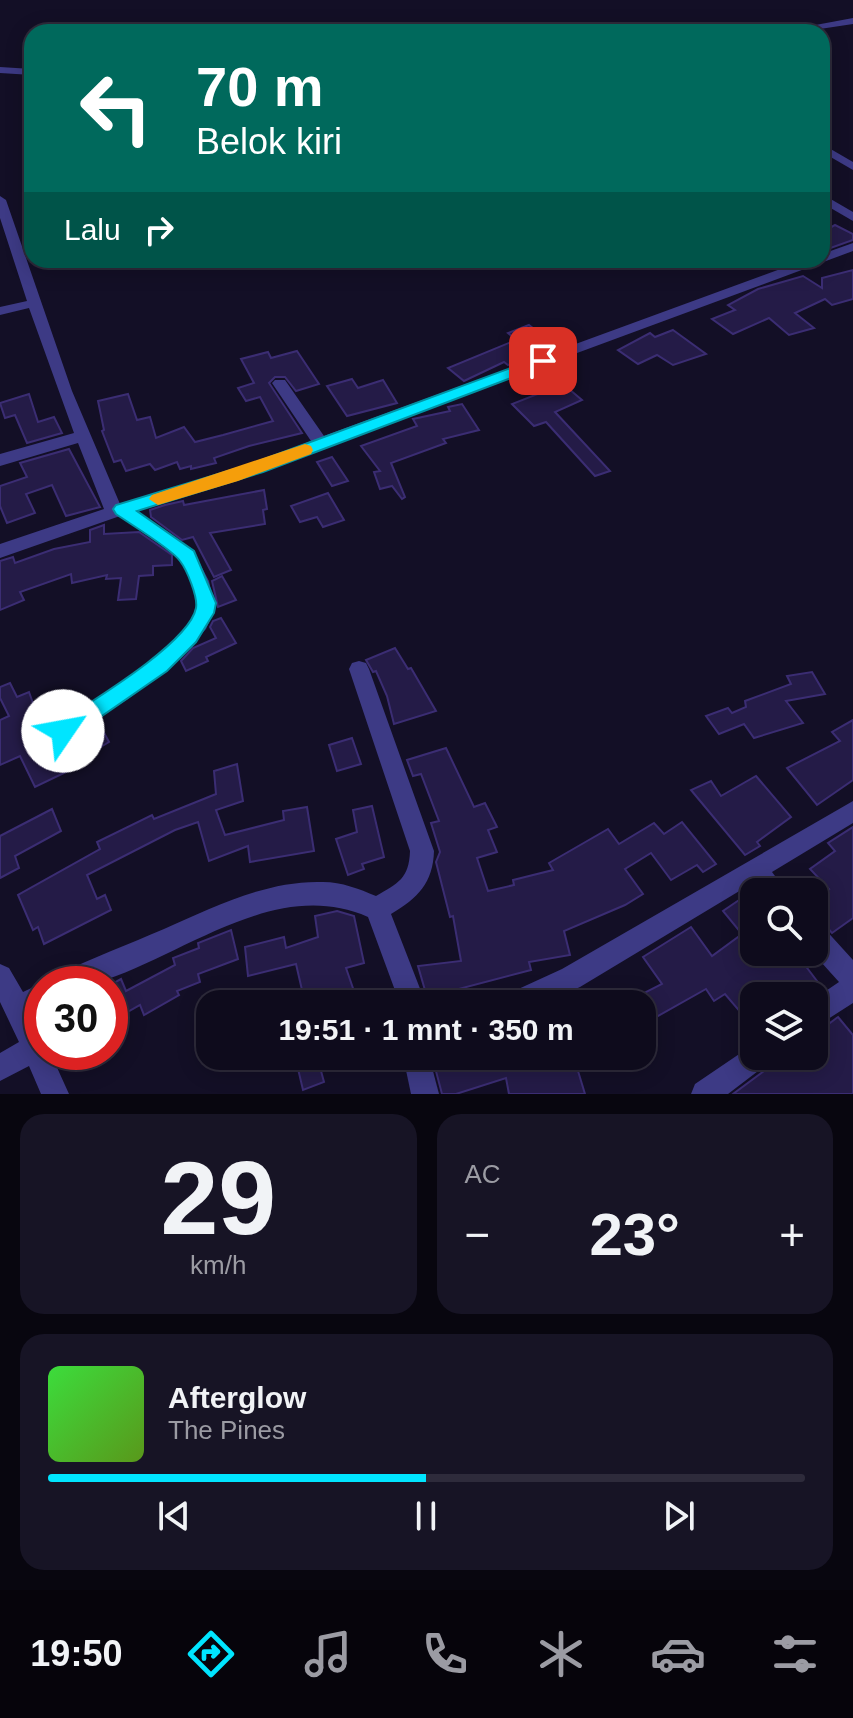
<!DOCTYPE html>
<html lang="id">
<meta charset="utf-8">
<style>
body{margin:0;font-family:Arial,sans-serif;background:#171425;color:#f1f3f6;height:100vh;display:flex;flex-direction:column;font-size:30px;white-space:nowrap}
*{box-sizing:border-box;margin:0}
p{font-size:26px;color:#9b9ba3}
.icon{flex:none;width:44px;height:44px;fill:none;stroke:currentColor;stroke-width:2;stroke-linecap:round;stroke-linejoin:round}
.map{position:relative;height:1094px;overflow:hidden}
.drawer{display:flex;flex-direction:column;gap:20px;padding:20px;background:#08060f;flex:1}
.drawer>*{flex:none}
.guide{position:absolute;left:24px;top:24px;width:806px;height:244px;border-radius:24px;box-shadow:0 4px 20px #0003,0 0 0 2px #2e2b3b;background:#00695c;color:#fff;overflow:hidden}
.fabs{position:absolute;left:740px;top:878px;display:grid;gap:16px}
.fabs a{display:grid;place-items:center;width:88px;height:88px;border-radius:16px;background:#0e0b1c;box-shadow:0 4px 20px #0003,0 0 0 2px #2e2b3b;font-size:40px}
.speed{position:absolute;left:24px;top:966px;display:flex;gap:16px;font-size:40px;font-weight:700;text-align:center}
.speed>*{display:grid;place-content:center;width:104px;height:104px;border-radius:50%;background:#0e0b1c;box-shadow:0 4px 20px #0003,0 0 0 2px #2e2b3b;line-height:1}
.speed .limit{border:12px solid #d22;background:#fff;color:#111}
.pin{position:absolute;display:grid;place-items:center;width:68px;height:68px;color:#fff;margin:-34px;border-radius:16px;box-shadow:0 4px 12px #0006}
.me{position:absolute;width:88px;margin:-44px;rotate:57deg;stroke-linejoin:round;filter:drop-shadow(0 0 6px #0008)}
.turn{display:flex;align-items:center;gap:28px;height:168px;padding:0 40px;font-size:36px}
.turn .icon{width:104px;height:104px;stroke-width:2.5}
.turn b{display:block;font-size:56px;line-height:68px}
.then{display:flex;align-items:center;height:76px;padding:0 40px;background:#0003;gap:16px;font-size:30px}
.big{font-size:60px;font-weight:700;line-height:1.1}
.drawer .tile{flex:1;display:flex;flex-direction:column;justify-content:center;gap:12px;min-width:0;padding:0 28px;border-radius:24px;background:#171425}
.drawer .dial{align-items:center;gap:0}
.dial b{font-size:104px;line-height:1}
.song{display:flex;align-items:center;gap:24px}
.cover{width:96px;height:96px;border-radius:12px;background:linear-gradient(135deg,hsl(120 70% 55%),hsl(90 70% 35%))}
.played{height:8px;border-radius:4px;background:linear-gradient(90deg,#00e5ff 50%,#2e2b3b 50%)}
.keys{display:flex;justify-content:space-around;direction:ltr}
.heat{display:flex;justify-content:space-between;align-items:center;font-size:44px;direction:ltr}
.drawer .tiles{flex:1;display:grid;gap:20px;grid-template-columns:1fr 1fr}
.tile:last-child{grid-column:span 2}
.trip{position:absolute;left:196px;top:990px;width:460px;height:80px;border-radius:24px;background:#0e0b1c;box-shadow:0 4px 20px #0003,0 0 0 2px #2e2b3b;font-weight:700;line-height:80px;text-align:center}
.dock{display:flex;height:128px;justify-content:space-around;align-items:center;background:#06040b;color:#9b9ba3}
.dock .icon{width:56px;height:56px}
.dock .current{color:#00e5ff}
.dock b{font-size:36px;color:#f1f3f6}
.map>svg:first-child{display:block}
.building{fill:#241b47;stroke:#3b2d73;stroke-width:2}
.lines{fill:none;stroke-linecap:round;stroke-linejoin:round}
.minor{fill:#3d3a85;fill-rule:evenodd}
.route{fill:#00e5ff;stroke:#0095a6;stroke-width:2}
.slow{fill:#f59e0b}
</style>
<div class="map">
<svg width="853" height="1094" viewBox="0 0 853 1094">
<rect width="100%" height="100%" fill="#130f26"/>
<g class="building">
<polygon points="835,225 853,234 853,240 822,251 822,232"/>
<polygon points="853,270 853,299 832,305 825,299 795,313 814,328 789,335 769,318 733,334 712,319 735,310 728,305 758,289 803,276 822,288 822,278"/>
<polygon points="529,325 556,346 508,365 504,362 464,381 448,368 516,340 508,333"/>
<polygon points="673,330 706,354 673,365 657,355 638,364 618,350 650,333 655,337"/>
<polygon points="297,351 319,384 296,391 285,377 275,377 269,383 302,433 249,446 214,458 216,463 191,469 191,466 180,469 177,462 155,470 150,464 126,471 121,460 114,462 102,431 104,430 98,401 128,394 137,420 150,417 156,438 184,427 195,442 223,435 273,421 260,397 246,401 238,388 254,383 241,359 268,352 271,358"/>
<polygon points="352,379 358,388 383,380 397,403 347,416 327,386"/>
<polygon points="563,384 582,400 555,412 610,471 595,476 546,422 534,426 512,404"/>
<polygon points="29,394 38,422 54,417 62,433 27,443 15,415 5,418 0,403"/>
<polygon points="462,404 479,430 443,439 446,443 391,463 405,497 402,499 392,486 380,489 374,472 380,471 361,446 417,426 413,419 450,411 448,407"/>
<polygon points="69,449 100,507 66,516 52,485 26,494 35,513 7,523 0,506 0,486 27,477 20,463"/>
<polygon points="332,457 348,481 332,486 317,462"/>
<polygon points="264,490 267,509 263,510 265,524 210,533 231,570 214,577 193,537 182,540 151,517 150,510 165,505 183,501 184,505"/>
<polygon points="328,493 344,520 323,527 317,517 300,522 291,506"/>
<polygon points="104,525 104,534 139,532 172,555 172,565 153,566 153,575 139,576 136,599 118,600 121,578 106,579 107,575 72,583 71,574 20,592 24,600 0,610 0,561 13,557 15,563 54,549 90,542 90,530"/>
<polygon points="222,576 236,600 218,607 212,581"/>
<polygon points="221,618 236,643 206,657 208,661 186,671 181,661 193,648 216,638 210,627 213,621"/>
<polygon points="395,648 408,669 411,668 436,711 394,724 387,696 376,671 373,672 366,660"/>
<polygon points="812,672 825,694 786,701 803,723 754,738 744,724 719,734 706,716 728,708 732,713 746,707 745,701 791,684 787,676"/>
<polygon points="10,683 17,697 29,692 34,706 55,697 62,717 50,729 55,740 65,743 98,722 109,742 66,768 68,771 35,787 20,756 0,765 0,720 9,716 0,698 0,687"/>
<polygon points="853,720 853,780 817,805 787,768 840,741 832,732"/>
<polygon points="352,738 361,764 337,771 329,745"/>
<polygon points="446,748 474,807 485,803 497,827 488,830 497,852 477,858 488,891 514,885 513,880 553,870 549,863 608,829 619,844 654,823 664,834 682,822 716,864 703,872 697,865 671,880 651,853 625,869 643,894 625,905 564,931 570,955 529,962 531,970 451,991 452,1004 429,1004 418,966 461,961 453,916 450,917 436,862 440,852 431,823 439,821 421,774 413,776 407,760"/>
<polygon points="237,764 243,801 216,810 225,835 284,820 283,811 307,807 314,851 250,862 248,846 209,861 198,822 175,830 87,875 97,899 105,895 111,910 44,944 38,927 33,930 18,895 100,849 97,842 152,815 154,819 216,794 214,771"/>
<polygon points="756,776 791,817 757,842 760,846 745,855 691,790 711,781 721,796"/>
<polygon points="372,806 384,857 362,864 364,869 348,875 336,839 357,832 353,810"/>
<polygon points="52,809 61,831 15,856 19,868 0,878 0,836"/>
<polygon points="853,827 853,918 832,933 824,924 814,921 814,900 829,889 810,869 835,851 828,843"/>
<polygon points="742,898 754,913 754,952 795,952 823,989 813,996 754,996 754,1028 725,994 714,1001 706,989 642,1025 642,994 662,984 643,957 691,927 712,956 742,934 723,911"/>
<polygon points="337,911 354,916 364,963 346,968 356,997 338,1004 269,1004 302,990 296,964 248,976 245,947 284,937 286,948 318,937 315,916"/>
<polygon points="231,930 238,959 198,974 200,982 177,991 179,995 144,1015 140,1005 110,1022 110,985 121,979 126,991 175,965 173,958 199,948 198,943"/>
<polygon points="838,1017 853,1035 853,1094 733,1094 784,1056 814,1056 814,1035"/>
<polygon points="295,1056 360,1056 361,1059 321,1071 324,1082 303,1090"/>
<polygon points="432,1056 615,1056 615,1058 578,1071 585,1094 509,1094 506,1078 456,1094 442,1094"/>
</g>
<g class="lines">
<g class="minor">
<polygon points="853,18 853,24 800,32 778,32"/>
<polygon points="0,67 32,69 32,75 0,73"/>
<polygon points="822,144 853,162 853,170 822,152"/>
<polygon points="822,194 853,212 853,221 822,203"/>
<path d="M0,196L6,200L72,391L120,504L251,464L311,441L272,383L275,380H285L324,436L805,260H822V254L853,243V251L404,417L263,472L137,511L193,551L209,581L215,608L206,629L174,664L128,699L63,740L56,737L52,731L56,725C88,704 190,645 196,607C197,592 188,571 180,560C166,541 139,529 120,516L0,558V544L104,509L78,443L0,466V454L74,433L29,308L0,315V307L27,301L0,218Z"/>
<path d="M359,661L366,663L369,669L434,851C433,883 418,898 391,914L426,1004H400L368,917C274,876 183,957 96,983C84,987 66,984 53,984L57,975C92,958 129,944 164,929C214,907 267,880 323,882C342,882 359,889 376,896C398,883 409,879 410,851L349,669L352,663Z"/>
<polygon points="853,801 853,823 772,872 787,892 759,892 751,884 580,987 543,1004 501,1004 505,995 562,969"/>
<polygon points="814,924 823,927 853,960 853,1003 814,1028 814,999 839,982 812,952"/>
<polygon points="0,964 9,968 23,992 42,983 44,984 42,1010 34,1015 42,1033 42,1052 50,1052 69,1094 41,1094 29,1066 0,1081 0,1053 19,1042 0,1002"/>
<polygon points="754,1044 754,1056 770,1056 766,1065 728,1094 691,1094 695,1084"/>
<polygon points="403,1056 429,1056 439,1094 411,1094"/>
</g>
</g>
<path class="route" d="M543,356L548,358V364L263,472L137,511L194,551L216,603L214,613L196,642L167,671L70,738L63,740L55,738L52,731L55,725C87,704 189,644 196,608C198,597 187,570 180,561C172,549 130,524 116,514L113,509L116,505L251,464Z"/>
<polygon class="slow" points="305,444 311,446 313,450 311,454 238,481 158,505 149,499 152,495"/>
</svg>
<div class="fabs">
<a><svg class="icon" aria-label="search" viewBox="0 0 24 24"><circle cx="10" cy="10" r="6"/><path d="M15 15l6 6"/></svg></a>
<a><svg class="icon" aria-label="layers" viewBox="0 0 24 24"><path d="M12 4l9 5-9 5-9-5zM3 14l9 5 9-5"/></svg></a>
</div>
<div class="speed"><div class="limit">30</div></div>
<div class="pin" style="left:543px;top:361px;background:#d93025"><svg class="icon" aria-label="arrive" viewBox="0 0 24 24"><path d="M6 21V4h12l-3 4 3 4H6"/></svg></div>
<svg class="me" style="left:63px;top:731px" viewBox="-20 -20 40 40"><circle r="19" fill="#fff"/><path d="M0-13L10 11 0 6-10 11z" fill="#00e5ff"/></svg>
<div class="trip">19:51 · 1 mnt · 350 m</div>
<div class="guide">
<div class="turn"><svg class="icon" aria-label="left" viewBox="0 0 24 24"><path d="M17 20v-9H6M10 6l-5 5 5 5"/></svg><div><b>70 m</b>Belok kiri</div></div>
<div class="then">Lalu<svg class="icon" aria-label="right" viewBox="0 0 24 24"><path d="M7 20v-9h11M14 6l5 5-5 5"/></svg></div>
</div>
</div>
<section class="drawer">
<div class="tiles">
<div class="tile dial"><b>29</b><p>km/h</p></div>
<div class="tile"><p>AC</p>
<div class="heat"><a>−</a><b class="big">23°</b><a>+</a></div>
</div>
<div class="tile">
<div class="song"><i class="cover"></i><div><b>Afterglow</b><p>The Pines</p></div></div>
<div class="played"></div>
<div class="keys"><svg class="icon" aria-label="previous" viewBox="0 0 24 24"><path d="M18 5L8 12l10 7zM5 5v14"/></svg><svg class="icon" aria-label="pause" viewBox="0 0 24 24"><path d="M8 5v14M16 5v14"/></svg><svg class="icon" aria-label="next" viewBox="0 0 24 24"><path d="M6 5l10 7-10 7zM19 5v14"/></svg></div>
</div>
</div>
</section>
<nav class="dock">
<b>19:50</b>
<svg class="icon current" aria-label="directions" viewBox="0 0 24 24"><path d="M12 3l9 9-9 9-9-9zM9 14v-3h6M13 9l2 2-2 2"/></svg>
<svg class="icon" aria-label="music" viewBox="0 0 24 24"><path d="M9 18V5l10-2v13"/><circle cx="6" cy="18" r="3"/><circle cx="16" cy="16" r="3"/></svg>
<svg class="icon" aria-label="phone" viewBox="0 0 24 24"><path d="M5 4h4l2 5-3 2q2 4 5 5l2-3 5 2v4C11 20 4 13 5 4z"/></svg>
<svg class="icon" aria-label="climate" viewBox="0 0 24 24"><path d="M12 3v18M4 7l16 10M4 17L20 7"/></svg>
<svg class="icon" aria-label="car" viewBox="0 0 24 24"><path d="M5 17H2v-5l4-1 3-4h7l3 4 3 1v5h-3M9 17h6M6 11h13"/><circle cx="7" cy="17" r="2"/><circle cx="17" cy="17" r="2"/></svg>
<svg class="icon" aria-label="filters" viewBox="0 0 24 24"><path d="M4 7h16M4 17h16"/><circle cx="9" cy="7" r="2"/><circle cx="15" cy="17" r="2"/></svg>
</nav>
